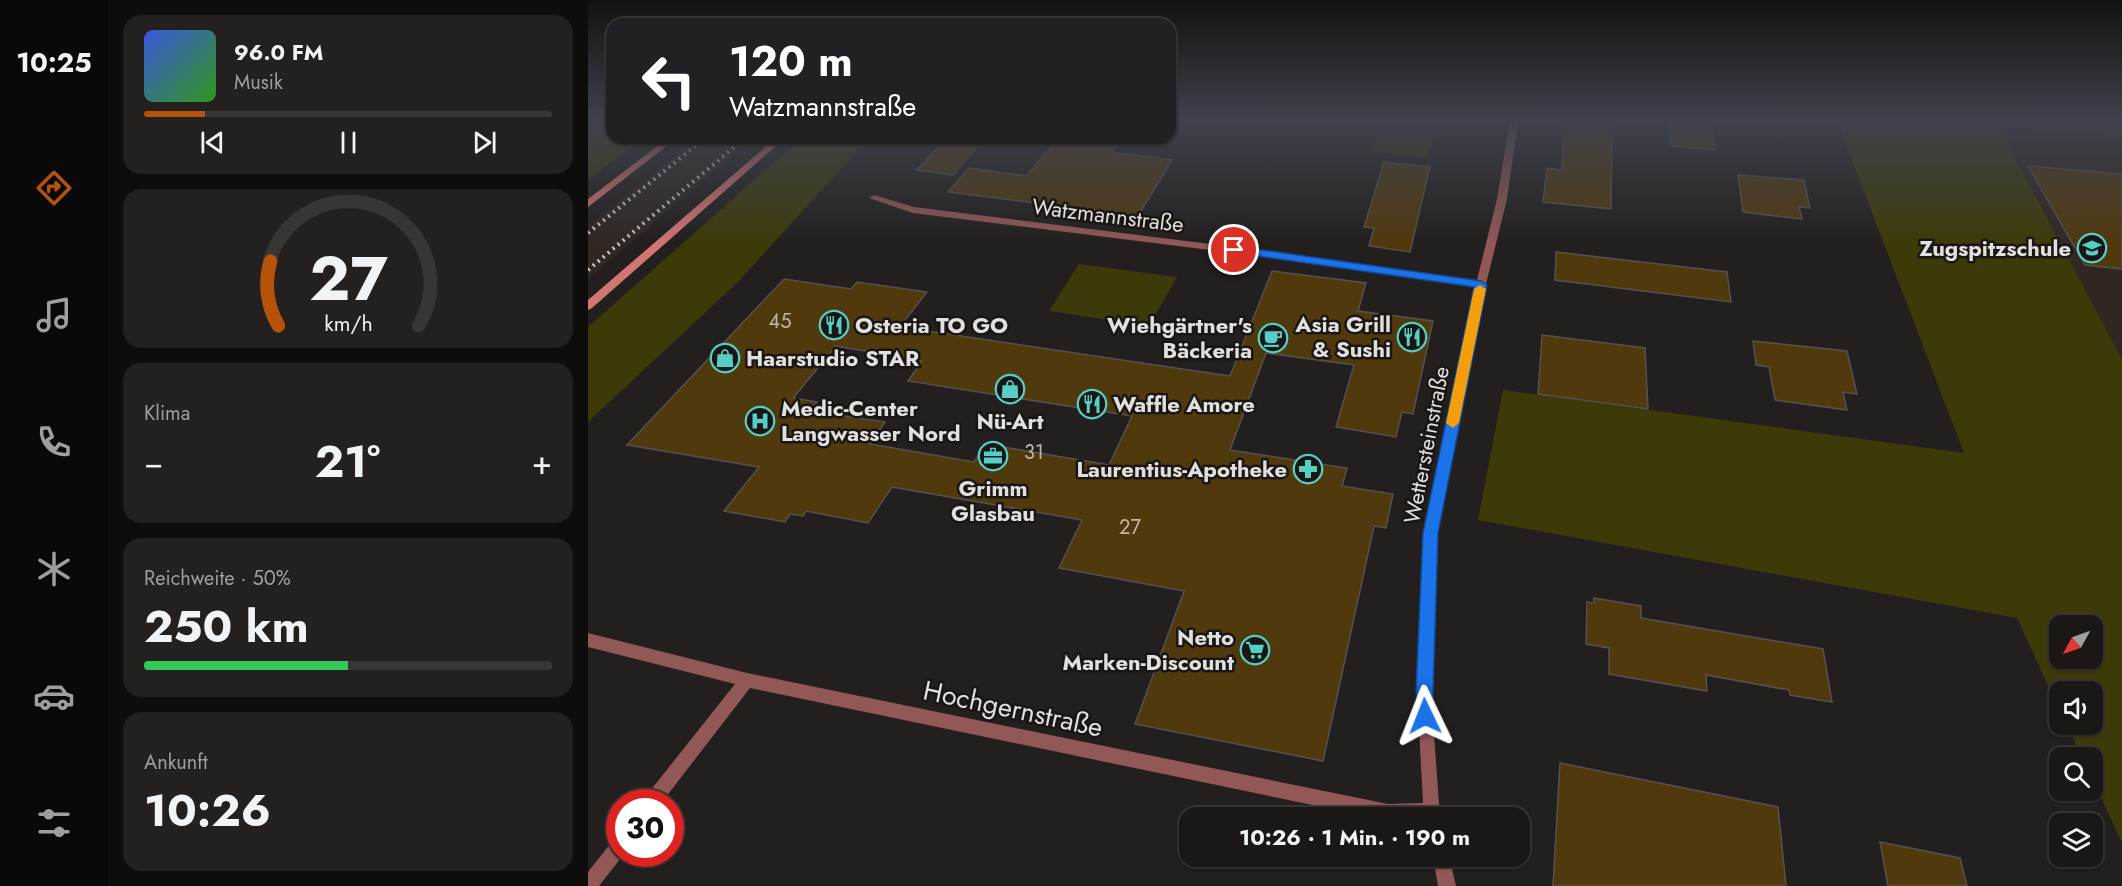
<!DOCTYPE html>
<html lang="de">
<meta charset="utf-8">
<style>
body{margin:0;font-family:Jost,sans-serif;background:#23201f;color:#f1f3f6;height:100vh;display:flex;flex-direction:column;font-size:22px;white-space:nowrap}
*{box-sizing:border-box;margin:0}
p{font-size:20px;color:#9f9fa1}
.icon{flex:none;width:33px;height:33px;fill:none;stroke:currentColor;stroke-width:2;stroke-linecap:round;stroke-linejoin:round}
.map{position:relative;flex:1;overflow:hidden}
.side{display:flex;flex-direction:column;gap:15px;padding:15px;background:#0e0d0c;width:480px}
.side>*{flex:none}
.hud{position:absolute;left:18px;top:18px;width:570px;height:126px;border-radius:18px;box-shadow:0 2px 4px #0004,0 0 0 2px #383635;background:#202124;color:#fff;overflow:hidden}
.needle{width:39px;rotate:230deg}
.controls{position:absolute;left:1461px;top:615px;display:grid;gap:12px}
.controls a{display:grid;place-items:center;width:54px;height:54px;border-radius:12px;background:#1a1716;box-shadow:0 2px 4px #0004,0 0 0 2px #383635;font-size:30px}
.speed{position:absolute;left:18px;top:789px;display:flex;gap:12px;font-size:30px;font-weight:700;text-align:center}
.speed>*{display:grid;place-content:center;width:78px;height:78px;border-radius:50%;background:#1a1716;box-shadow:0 2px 4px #0004,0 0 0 2px #383635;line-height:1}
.speed .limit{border:9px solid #d22;background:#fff;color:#111}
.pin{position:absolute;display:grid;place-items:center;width:51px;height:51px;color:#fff;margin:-26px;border:3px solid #fff;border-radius:50%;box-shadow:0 2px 6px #0007}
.me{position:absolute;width:66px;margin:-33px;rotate:358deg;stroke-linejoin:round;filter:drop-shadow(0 0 4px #0008)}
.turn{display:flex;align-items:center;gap:21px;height:126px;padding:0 24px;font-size:27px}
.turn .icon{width:78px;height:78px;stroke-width:2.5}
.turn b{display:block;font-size:42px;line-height:51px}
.big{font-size:45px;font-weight:700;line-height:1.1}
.side .widget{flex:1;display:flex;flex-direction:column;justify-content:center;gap:9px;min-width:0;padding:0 21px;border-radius:18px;background:#23201f}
.side .dial{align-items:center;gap:0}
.dial svg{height:156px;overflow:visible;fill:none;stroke:#383635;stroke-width:7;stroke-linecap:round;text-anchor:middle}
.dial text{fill:#f1f3f6;stroke:none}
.song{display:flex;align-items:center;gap:18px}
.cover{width:72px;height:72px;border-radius:9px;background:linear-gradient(135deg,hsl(230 70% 55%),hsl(110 70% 35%))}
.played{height:6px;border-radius:3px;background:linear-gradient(90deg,#b45309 15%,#383635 15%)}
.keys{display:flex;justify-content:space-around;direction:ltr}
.heat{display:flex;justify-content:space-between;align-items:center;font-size:33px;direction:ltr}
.charge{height:9px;border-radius:4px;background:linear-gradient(90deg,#34c759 50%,#383635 0)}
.trip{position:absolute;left:591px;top:807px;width:351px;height:60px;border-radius:18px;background:#1a1716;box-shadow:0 2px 4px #0004,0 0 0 2px #383635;font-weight:700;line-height:60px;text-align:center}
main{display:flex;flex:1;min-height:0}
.dock{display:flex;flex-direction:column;width:108px;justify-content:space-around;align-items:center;background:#0a0909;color:#9f9fa1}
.dock .icon{width:42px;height:42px}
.dock .selected{color:#b45309}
.dock b{font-size:27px;color:#f1f3f6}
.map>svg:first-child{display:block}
.built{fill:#302722}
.green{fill:#3d3a09;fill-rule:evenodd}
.building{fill:#51390e;stroke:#54514e;stroke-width:1.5;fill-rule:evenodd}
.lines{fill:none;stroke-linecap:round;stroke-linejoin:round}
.street{fill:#915856;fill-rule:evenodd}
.secondary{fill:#d27674;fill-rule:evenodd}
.rail{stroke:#ceccca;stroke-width:4;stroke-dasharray:2 4.5;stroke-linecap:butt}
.route{fill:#1a73e8;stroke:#114b97;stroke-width:1.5}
.slow{fill:#f59e0b}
.labels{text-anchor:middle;stroke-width:5;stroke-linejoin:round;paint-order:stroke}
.number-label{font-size:20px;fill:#beb6aa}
.street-label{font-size:22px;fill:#e2e0de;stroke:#1a1614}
.poi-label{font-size:22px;font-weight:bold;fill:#e2e0de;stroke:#1a1614;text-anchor:end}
.near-street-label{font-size:27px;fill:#e2e0de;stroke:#1a1614}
</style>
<main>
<nav class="dock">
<b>10:25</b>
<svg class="icon selected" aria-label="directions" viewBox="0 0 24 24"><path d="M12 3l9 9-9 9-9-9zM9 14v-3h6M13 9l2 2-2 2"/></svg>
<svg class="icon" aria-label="music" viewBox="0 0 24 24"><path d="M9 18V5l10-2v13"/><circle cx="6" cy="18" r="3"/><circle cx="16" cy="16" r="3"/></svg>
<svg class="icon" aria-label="phone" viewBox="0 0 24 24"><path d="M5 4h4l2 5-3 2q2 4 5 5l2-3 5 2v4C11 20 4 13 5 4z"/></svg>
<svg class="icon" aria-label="climate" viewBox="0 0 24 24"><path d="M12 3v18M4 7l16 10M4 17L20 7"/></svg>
<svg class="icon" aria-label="car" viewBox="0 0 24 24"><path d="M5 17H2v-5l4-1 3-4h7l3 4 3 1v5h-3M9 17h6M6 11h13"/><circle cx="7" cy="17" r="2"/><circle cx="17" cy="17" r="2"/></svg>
<svg class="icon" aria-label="filters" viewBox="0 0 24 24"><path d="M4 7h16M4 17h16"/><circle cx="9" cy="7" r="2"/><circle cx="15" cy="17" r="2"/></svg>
</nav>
<section class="side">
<div class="widget">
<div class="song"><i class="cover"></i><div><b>96.0 FM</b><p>Musik</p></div></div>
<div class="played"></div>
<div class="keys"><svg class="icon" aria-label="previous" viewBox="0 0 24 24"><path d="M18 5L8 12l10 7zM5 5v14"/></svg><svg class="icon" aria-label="pause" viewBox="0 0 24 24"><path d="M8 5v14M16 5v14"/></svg><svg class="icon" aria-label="next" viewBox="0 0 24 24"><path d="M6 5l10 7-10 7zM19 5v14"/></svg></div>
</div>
<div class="widget dial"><svg viewBox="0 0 100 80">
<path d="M14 69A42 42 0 1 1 86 69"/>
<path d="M14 69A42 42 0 0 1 10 36" stroke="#b45309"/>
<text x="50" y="56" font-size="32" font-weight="700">27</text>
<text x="50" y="72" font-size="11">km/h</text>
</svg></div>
<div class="widget"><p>Klima</p>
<div class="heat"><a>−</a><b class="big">21°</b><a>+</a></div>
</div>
<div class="widget"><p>Reichweite · 50%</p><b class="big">250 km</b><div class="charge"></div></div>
<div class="widget"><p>Ankunft</p><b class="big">10:26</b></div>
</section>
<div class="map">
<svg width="1534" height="886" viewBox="0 0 1534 886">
<rect width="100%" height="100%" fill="#231f1e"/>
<g class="built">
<polygon points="1409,125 1534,137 1534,359"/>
<polygon points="109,138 165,138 0,279 0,226"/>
</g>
<g class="green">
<polygon points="0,121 24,121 24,138 56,138 0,179"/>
<path d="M1249,121H1534V137L1410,126L1534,359V843L1505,780L1504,758L1494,757L1479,725L1504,724V692H1472L1471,709L1429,618L890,520L915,390L1376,453ZM1472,626H1504V658H1472Z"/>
<polygon points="791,132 845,138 839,158 783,151"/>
<polygon points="214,138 281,138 150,282 0,422 0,327"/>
<polygon points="491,264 589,277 561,326 461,311"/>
</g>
<g class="building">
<polygon points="976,121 1024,121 1023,209 955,202 959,168 974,170"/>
<polygon points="1081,121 1123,124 1127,150 1082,146"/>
<polygon points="358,138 397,138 365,175 329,170"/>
<polygon points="471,138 534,138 523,152 584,160 550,216 360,192 381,168 438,176"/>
<polygon points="796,162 842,167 822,252 781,246 786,228 776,227"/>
<polygon points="1440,166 1534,174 1534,269 1497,265"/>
<polygon points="1150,175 1216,180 1222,208 1211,207 1214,219 1155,212"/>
<polygon points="968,252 1139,272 1143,302 967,280"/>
<path d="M684,271L778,283L770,311L845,321L825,414L814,412L808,437L748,427L766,365L678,353L642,450L759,468L754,486L805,494L798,528L786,526L735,761L547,724L596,591L471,568L494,520L304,487L280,523L218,511L215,516L202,514L197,522L136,511L171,467L39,445L196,279L263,289L269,282L339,292L313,325L333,330L642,376ZM248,346L334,361L320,381L544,416L521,465L398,444L386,462L282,444L297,422L222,411L229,402L205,398Z"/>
<polygon points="954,335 1057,348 1060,409 950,394"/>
<polygon points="1165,341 1259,351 1269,394 1255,392 1259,410 1187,400 1181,367 1168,365"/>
<polygon points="1006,598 1053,606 1053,618 1235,649 1244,702 1202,695 1201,690 1118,675 1119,691 1021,674 1021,648 998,644 999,602 1006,603"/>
<polygon points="972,763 1190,807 1198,886 965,886"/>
<polygon points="1292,842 1372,858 1379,886 1300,886"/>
</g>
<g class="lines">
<g class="street">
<polygon points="922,121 930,121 919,199 898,284 849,533 843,692 852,818 787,818 162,688 74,802 56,802 58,796 147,684 0,647 0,633 159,673 800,804 835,803 829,692 835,533 887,287 646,253 325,213 281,198 286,195 326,207 646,247 889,280 909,199"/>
<polygon points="32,837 32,854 36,854 11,886 0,886 0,872 26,839"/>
<polygon points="845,856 861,856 868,886 850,886"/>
</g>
<g class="secondary">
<polygon points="80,138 89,138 0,207 0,199"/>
<polygon points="188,138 197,138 4,308 0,310 0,300"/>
</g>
<g class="rail">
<polyline points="0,233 117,138"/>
<polyline points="0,270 157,138"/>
</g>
</g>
<linearGradient id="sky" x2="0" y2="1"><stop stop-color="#131110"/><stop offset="0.49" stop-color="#3f424c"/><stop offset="1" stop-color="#3f424c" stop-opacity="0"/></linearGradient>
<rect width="1534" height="245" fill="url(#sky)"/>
<polygon class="route" points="646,246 893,281 899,285 850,533 845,692 846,716 844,722 837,724 831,722 828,692 835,533 886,287 642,252 642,247"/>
<polygon class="slow" points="892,285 898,289 871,423 865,428 858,423 886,289"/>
<defs>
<g id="school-ring" transform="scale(1.5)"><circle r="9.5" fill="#1a1614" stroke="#55cec5" stroke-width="1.5"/><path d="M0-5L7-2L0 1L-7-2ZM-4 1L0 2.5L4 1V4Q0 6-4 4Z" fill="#55cec5"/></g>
<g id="restaurant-ring" transform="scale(1.5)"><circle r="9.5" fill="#1a1614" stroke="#55cec5" stroke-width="1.5"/><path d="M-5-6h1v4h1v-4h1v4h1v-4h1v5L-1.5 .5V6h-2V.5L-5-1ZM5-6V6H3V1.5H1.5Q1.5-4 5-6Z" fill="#55cec5"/></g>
<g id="cafe-ring" transform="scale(1.5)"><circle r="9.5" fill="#1a1614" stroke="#55cec5" stroke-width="1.5"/><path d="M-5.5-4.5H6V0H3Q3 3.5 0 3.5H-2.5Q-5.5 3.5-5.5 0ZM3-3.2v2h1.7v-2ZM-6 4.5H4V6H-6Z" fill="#55cec5"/></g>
<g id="shop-ring" transform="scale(1.5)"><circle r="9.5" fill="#1a1614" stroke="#55cec5" stroke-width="1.5"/><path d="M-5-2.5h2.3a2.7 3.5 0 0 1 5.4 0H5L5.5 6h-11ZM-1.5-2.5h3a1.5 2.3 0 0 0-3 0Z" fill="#55cec5"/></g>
<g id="hospital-ring" transform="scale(1.5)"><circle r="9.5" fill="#1a1614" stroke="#55cec5" stroke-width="1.5"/><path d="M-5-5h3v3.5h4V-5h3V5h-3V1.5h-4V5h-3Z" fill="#55cec5"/></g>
<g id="office-ring" transform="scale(1.5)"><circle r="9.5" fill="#1a1614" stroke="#55cec5" stroke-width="1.5"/><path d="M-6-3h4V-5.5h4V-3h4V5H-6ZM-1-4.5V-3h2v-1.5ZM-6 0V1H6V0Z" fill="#55cec5"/></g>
<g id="pharmacy-ring" transform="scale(1.5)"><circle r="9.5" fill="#1a1614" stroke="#55cec5" stroke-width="1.5"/><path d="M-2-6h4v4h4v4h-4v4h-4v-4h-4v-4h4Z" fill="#55cec5"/></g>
<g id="supermarket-ring" transform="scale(1.5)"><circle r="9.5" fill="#1a1614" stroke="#55cec5" stroke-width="1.5"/><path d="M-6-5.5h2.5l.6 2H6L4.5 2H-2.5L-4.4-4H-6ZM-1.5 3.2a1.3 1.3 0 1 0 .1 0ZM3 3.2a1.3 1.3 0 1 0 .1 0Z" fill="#55cec5"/></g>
</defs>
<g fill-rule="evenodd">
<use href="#school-ring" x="1504" y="248"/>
<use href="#restaurant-ring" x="246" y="325"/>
<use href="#restaurant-ring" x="824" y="337"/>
<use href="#cafe-ring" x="685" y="338"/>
<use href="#shop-ring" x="137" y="358"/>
<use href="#shop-ring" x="422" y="389"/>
<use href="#restaurant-ring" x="504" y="404"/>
<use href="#hospital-ring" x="172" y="421"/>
<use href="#office-ring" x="405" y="456"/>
<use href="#pharmacy-ring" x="720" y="469"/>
<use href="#supermarket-ring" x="667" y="650"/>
</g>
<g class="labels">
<g class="number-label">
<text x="192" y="328">45</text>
<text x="446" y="459">31</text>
<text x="542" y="534">27</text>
</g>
<g class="street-label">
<text transform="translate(520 215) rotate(7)" y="8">Watzmannstraße</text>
<text transform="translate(838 445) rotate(-79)" y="8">Wettersteinstraße</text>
</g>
<g class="poi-label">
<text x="1483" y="256">Zugspitzschule</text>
<text x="803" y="332">Asia Grill<tspan x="803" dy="25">&amp; Sushi</tspan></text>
<text x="267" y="333" text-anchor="start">Osteria TO GO</text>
<text x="664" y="333">Wiehgärtner's<tspan x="664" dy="25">Bäckeria</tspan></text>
<text x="158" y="366" text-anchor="start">Haarstudio STAR</text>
<text x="525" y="412" text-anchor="start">Waffle Amore</text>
<text x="193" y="416" text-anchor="start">Medic-Center<tspan x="193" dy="25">Langwasser Nord</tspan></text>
<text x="422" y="429" text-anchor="middle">Nü-Art</text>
<text x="699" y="477">Laurentius-Apotheke</text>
<text x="405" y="496" text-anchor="middle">Grimm<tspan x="405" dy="25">Glasbau</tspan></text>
<text x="646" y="645">Netto<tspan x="646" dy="25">Marken-Discount</tspan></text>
</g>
<g class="near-street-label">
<text transform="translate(425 709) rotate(12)" y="9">Hochgernstraße</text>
</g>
</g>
</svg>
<div class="controls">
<a><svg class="needle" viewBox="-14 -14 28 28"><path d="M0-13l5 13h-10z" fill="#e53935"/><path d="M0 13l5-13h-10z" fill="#9f9fa1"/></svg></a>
<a><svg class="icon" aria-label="sound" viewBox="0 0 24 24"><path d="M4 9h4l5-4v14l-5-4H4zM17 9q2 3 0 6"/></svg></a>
<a><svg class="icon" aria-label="search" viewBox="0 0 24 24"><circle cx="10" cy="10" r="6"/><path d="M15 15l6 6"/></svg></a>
<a><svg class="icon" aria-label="layers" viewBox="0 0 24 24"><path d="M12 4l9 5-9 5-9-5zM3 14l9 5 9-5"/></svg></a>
</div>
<div class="speed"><div class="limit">30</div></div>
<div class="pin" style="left:646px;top:250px;background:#d93025"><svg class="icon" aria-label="arrive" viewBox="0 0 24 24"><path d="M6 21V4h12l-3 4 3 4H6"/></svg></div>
<svg class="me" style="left:837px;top:716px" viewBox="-20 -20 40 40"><path d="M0-17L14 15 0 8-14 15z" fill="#1a73e8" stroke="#fff" stroke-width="4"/></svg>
<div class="trip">10:26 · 1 Min. · 190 m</div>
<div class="hud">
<div class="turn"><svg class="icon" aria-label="left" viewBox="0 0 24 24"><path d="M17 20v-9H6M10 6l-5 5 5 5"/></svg><div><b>120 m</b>Watzmannstraße</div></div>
</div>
</div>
</main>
